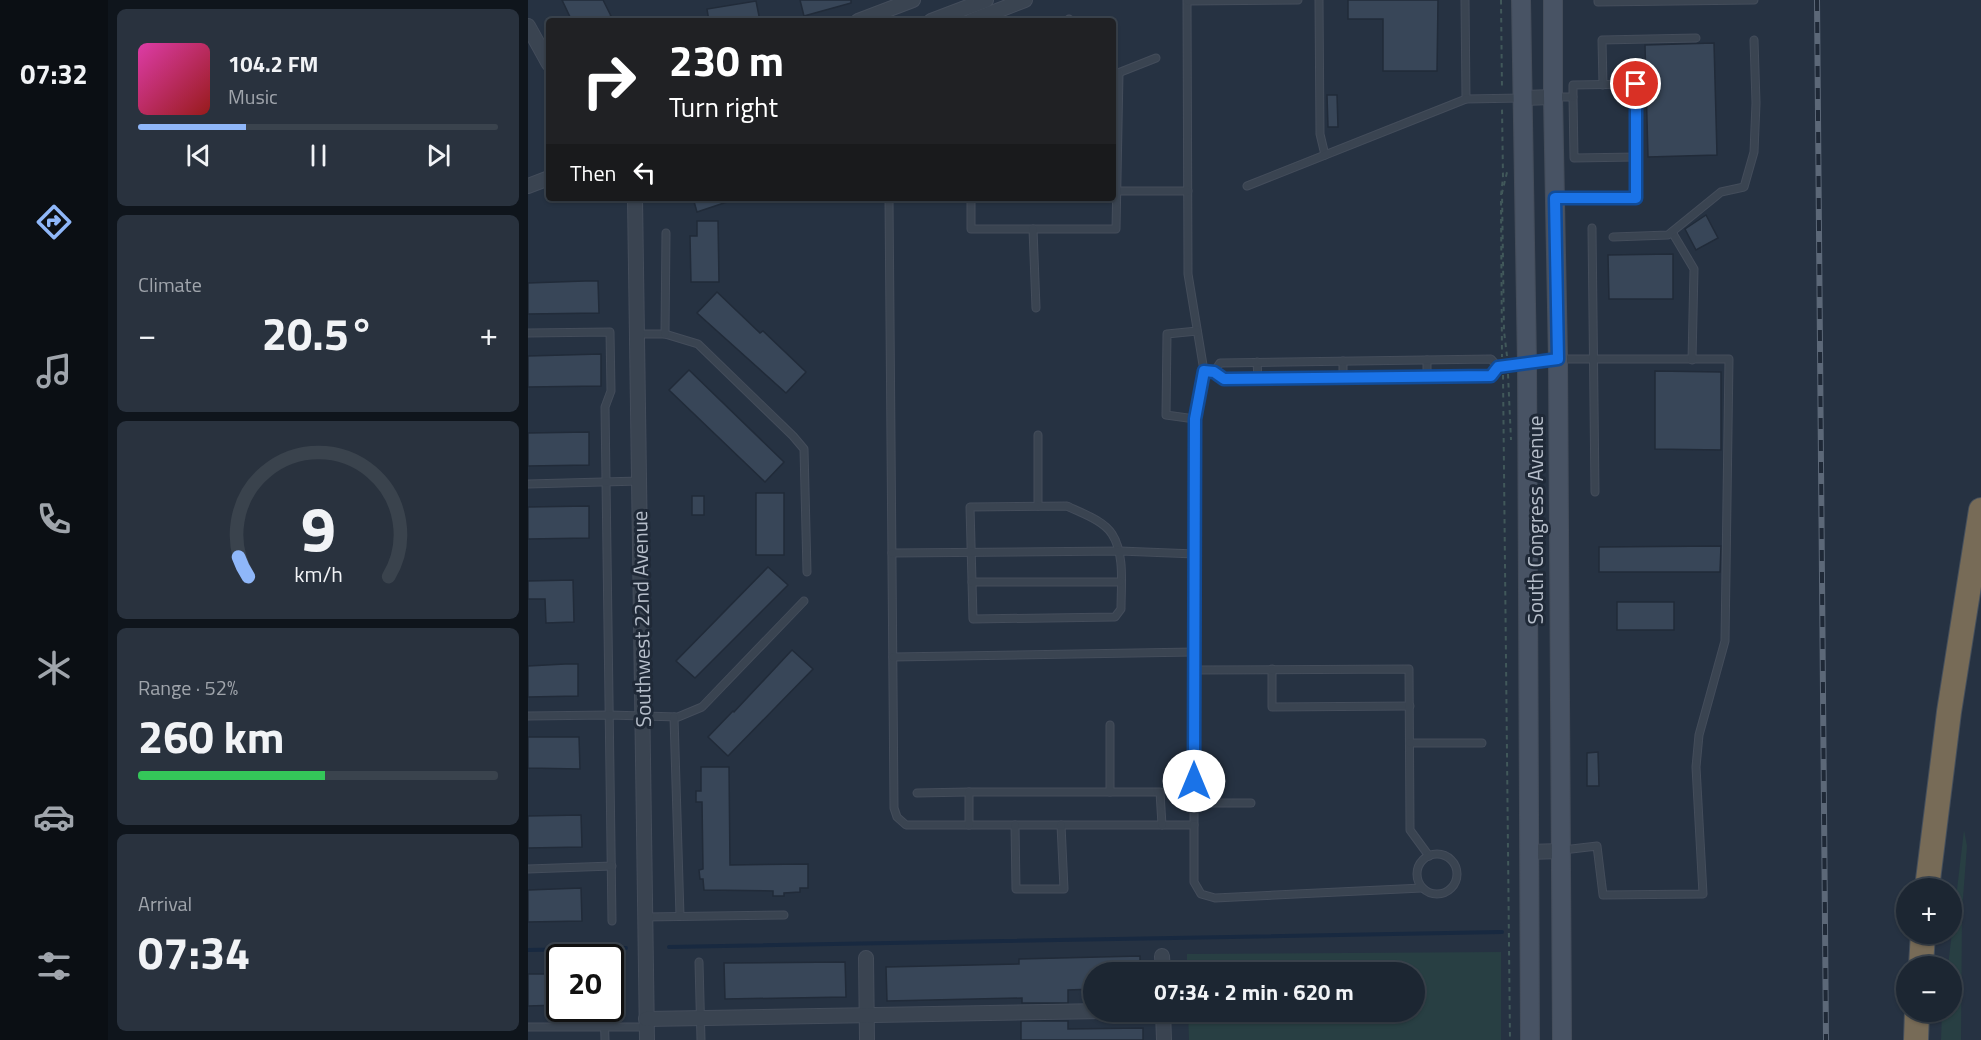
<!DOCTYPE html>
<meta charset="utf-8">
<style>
body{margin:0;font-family:"Titillium Web",sans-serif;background:#29323e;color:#f1f3f6;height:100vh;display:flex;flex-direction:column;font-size:22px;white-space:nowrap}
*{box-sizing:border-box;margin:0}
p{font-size:20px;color:#a0a5ac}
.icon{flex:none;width:33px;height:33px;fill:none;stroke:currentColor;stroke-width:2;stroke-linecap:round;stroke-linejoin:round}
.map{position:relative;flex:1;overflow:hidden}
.side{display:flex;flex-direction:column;gap:9px;padding:9px;background:#0f151c;width:420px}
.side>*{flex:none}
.hud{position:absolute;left:18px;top:18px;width:570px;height:183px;border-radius:6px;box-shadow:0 2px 4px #0004,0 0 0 2px #3a434d;background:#202124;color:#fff;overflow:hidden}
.tools{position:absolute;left:1368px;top:878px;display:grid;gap:12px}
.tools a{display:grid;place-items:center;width:66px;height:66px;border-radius:50%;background:#1c2632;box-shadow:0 2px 4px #0004,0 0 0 2px #3a434d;font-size:30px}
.speed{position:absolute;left:18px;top:944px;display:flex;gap:12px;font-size:30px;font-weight:700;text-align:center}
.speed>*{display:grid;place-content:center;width:78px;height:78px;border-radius:50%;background:#1c2632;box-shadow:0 2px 4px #0004,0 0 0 2px #3a434d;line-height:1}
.speed .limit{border:3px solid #111;border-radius:9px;background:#fff;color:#111}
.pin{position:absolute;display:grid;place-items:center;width:51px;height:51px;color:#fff;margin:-26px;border:3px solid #fff;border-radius:50%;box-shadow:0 2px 6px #0007}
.me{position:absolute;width:66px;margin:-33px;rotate:0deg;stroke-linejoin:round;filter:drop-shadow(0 0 4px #0008)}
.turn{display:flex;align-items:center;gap:21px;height:126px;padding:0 24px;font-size:27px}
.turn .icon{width:78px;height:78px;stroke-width:2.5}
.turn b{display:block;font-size:42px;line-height:51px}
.then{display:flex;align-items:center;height:57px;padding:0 24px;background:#0003;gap:12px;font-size:22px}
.big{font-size:45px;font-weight:700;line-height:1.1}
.side .tile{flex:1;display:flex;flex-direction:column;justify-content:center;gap:9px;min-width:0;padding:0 21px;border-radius:9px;background:#29323e}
.side .dial{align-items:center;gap:0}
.dial svg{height:156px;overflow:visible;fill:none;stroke:#3a434d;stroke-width:7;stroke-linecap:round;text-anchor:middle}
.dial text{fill:#f1f3f6;stroke:none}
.song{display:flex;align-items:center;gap:18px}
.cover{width:72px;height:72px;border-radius:9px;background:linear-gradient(135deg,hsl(320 70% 55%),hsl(0 70% 35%))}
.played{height:6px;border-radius:3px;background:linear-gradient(90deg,#8fb7f9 30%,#3a434d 30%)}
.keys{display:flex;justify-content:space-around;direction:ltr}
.heat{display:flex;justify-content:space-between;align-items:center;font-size:33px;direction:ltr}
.charge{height:9px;border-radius:4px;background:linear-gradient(90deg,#34c759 52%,#3a434d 0)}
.trip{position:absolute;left:555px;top:962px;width:342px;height:60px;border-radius:30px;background:#1c2632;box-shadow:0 2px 4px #0004,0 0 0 2px #3a434d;font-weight:700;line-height:60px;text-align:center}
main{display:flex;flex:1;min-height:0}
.tab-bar{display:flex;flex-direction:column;width:108px;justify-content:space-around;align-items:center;background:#0b0f14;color:#a0a5ac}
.tab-bar .icon{width:42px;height:42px}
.tab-bar .selected{color:#8fb7f9}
.tab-bar b{font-size:27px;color:#f1f3f6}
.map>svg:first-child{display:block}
.green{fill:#283f43}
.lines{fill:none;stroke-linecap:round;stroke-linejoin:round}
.stream{stroke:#182940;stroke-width:4}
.building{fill:#384658;stroke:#212b39;stroke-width:1.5}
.lane-casing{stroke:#444d5b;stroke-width:9}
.street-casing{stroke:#444d5b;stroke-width:16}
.secondary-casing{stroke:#444d5b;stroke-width:20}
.highway-casing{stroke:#454f5c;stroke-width:26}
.path{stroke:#41585a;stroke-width:2;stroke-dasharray:4.5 4.5;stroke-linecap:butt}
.lane{stroke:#3a4451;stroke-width:7}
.street{stroke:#3a4451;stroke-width:14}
.secondary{stroke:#485364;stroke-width:18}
.highway{stroke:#776b57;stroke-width:24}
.rail-casing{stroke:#5c6878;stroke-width:6}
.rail{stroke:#1f2937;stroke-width:4;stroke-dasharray:11;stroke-linecap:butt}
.route-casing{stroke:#114b97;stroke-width:15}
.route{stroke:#1a73e8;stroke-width:10}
.labels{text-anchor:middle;stroke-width:6;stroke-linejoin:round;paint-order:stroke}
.street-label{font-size:21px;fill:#b7bfcb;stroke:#1f2937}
</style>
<main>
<nav class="tab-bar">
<b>07:32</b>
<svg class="icon selected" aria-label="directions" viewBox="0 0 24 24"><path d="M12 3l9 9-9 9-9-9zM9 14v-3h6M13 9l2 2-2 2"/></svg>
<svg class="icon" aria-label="music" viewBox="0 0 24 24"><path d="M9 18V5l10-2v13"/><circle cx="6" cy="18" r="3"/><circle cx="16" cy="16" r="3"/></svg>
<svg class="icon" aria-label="phone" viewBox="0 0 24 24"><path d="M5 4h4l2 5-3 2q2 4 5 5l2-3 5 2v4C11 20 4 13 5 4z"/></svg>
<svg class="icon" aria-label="climate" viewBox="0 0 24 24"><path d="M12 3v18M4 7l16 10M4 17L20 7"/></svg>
<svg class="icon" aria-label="car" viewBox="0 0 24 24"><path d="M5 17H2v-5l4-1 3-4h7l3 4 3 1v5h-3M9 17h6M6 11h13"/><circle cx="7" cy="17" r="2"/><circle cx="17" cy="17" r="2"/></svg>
<svg class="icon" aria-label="filters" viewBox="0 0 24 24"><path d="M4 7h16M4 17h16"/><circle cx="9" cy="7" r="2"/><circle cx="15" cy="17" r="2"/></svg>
</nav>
<section class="side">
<div class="tile">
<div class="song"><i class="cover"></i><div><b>104.2 FM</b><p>Music</p></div></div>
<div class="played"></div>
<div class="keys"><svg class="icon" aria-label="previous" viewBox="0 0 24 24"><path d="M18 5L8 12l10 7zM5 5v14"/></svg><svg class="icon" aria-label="pause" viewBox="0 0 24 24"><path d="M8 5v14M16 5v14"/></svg><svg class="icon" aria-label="next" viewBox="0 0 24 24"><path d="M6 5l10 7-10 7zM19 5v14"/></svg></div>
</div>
<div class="tile"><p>Climate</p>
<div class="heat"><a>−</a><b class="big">20.5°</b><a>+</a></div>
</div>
<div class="tile dial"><svg viewBox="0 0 100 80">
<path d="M14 69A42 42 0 1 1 86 69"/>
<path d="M14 69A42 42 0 0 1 9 59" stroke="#8fb7f9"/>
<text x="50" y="56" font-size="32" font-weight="700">9</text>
<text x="50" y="72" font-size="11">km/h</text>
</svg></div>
<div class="tile"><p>Range · 52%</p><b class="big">260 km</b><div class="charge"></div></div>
<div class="tile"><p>Arrival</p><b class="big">07:34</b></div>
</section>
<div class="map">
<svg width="1453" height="1040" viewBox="0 0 1453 1040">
<rect width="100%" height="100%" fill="#263242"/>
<g class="green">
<polygon points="1436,830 1439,846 1434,911 1433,1040 1413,1040 1414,1011 1424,1011 1424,966 1420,966"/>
<polygon points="973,952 973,1040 661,1040 660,1011 886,1011 886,972 659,972 659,954"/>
</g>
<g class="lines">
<g class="stream">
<polyline points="141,947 974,932"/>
<polyline points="0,950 98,948"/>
</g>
</g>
<g class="building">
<polygon points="34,0 75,0 83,16 72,21 44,21"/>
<polygon points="272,0 323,0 323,3 276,16"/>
<polygon points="820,0 910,0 909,71 855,71 855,19 820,19"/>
<polygon points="228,1 232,21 181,21 179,9"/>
<polygon points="1186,43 1189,155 1120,157 1117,45"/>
<polygon points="799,95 809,95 810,127 800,127"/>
<polygon points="165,198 205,198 205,200 169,212"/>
<polygon points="1178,215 1190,238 1168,250 1157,229"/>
<polygon points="169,221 190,221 191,282 163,282 162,236 169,236"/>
<polygon points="1145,254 1145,299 1081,299 1080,255"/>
<polygon points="57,281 70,281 71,313 0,314 0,283"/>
<polygon points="189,292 232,333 235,331 278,372 258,393 169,313"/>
<polygon points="73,354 73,386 0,387 0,356"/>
<polygon points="161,370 256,462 237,482 141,390"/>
<polygon points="1127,371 1193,372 1193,450 1127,449"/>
<polygon points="61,432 61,465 0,466 0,433"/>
<rect x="228" y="493" width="28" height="62"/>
<rect x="164" y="496" width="12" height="19"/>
<polygon points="61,506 61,538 0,539 0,507"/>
<polygon points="1193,546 1192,572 1071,572 1071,547"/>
<polygon points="240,567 260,585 167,678 148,661"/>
<polygon points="45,580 46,622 18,623 17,599 0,599 0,581"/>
<rect x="1089" y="602" width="57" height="28"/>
<polygon points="264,650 285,669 200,756 180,737 205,711 206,712"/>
<polygon points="37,664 50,664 50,696 0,697 0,666"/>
<polygon points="0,737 51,737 52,769 0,768"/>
<polygon points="1070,752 1071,786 1059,786 1059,753"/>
<polygon points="173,767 201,767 202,865 280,864 280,888 272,888 272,892 256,893 256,896 245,896 245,891 176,890 175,879 172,879 171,870 175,869 174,802 168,802 168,791 173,791"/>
<polygon points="53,815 54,847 0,848 0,816"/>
<polygon points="53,888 54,921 0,922 0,890"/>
<polygon points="612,956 612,972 566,972 566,989 540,990 540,1003 494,1003 494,998 359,1001 358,967 491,964 491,959"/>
<polygon points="317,962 318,997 197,999 196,963"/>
<polygon points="0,974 29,974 29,978 32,978 32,1005 0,1006"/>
<polygon points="493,1021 540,1021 540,1029 615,1028 615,1040 493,1040"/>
</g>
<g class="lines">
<g class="lane-casing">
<g id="lane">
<polyline points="659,0 660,274 676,371 686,372 696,379 963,376 970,367 1030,359 1201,359 1197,641 1171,735 1168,767 1175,894 1075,895 1069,846 1035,850"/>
<polyline points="791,0 792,134 797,155"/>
<polyline points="937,0 938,99"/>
<polyline points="1070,0 1070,2 1226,0"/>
<polyline points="660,1 770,0"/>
<polyline points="541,19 541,21"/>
<polyline points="585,75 628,58"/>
<polyline points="1075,85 1074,40 1168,38"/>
<polyline points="1027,97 1045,97 1046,158 1108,157"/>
<polyline points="719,186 938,99 994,98"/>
<polyline points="585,191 660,191"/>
<polyline points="361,198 366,808 369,817 378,825 666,825 667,419"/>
<polyline points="443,198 443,229 588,229 591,73"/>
<polyline points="1029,198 1108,198 1108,84 1045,85 1045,97"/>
<polyline points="1064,228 1067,492"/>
<polyline points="505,229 508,308"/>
<polyline points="1144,232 1166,269 1164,360"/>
<polyline points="1085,237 1140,235 1193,192 1216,187 1226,152 1228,103 1226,40"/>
<polyline points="669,331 639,334 638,415 667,419 676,371"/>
<polyline points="0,333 82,332 83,391 77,407 84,921"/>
<polyline points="109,334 137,334 170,344 265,436 276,449 279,572"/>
<polyline points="137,334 138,233"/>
<polyline points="899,360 899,377"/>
<polyline points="815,361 815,378"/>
<polyline points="729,362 730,379"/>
<polyline points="686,372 692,363 963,359 970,367"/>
<polyline points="510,435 510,506"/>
<polyline points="0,484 112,481"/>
<path d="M539,506C553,513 575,520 584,534C597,554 593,585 593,609L587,617L445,619L442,507Z"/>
<polyline points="364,553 592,551 667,554"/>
<polyline points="444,582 592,582"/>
<polyline points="365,657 666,652"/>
<polyline points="744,669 744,707 882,706"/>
<polyline points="666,670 881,669 882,830 901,856"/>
<polyline points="0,716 81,715 150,717 174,707 276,601"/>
<polyline points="146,717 152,916"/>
<polyline points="582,725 582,792"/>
<polyline points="882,743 954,743"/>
<polyline points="389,793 441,792"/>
<polyline points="666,803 723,803"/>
<polyline points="441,825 441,792 632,792 634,825"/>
<polyline points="487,825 488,889 536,889 533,825"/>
<polyline points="666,825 666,882 673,894 687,898 894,888"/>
<circle cx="909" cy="874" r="20"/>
<polyline points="0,869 84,866"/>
<polyline points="117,917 256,915"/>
<polyline points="171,962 173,1040"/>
<polyline points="76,1008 77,1040"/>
<polyline points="0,1027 118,1027"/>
</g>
</g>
<g class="street-casing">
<g id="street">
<polyline points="330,21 385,0"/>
<polyline points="403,21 458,0"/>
<polyline points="443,21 497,0"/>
<polyline points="0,26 21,64"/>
<polyline points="995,98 1025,97"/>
<polyline points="0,186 21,178"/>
<polyline points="107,198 119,1040"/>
<polyline points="1000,852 1033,851"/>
<polyline points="634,956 635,972"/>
<polyline points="338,958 339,1040"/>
<polyline points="635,1011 636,1040"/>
<polyline points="118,1019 576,1011"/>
</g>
</g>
<g class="secondary-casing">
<g id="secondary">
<polyline points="993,0 999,364 1002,1040"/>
<polyline points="1025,0 1025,97 1030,359 1034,1040"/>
</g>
</g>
<g class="highway-casing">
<g id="highway">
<polyline points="1399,888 1421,712 1453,510"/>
<polyline points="1393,966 1395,933"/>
<polyline points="1388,1040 1389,1011"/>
</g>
</g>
<g class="path">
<polyline points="973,0 974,90"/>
<polyline points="973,195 975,178 974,108"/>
<polyline points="973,201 974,357"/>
<polyline points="979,356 976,331 974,193 980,168"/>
<polyline points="980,374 983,440"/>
<polyline points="975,375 982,1040"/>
</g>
<use href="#lane" class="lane"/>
<use href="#street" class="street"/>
<use href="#secondary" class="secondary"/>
<use href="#highway" class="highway"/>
<g class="rail-casing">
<polyline id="rail" points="1289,0 1298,1040"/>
</g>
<use href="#rail" class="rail"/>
</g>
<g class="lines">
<g class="route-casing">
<polyline id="route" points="666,781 667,419 676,371 686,372 696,379 963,376 970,367 1030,359 1027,198 1108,198 1108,84"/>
</g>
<use href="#route" class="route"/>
</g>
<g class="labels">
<g class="street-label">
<text transform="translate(1008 520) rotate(-90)" y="7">South Congress Avenue</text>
<text transform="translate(114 619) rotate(-91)" y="7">Southwest 22nd Avenue</text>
</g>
</g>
</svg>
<div class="tools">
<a>+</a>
<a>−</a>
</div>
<div class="speed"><div class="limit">20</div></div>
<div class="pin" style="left:1108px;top:84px;background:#d93025"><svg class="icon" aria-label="arrive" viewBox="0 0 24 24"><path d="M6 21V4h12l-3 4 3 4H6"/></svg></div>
<svg class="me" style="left:666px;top:781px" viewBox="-20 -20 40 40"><circle r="19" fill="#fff"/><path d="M0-13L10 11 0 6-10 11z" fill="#1a73e8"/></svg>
<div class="trip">07:34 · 2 min · 620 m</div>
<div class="hud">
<div class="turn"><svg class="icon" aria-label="right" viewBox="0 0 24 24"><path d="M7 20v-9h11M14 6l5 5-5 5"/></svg><div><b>230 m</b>Turn right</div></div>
<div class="then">Then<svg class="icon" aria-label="left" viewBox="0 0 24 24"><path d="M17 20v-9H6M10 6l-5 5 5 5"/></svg></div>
</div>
</div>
</main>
